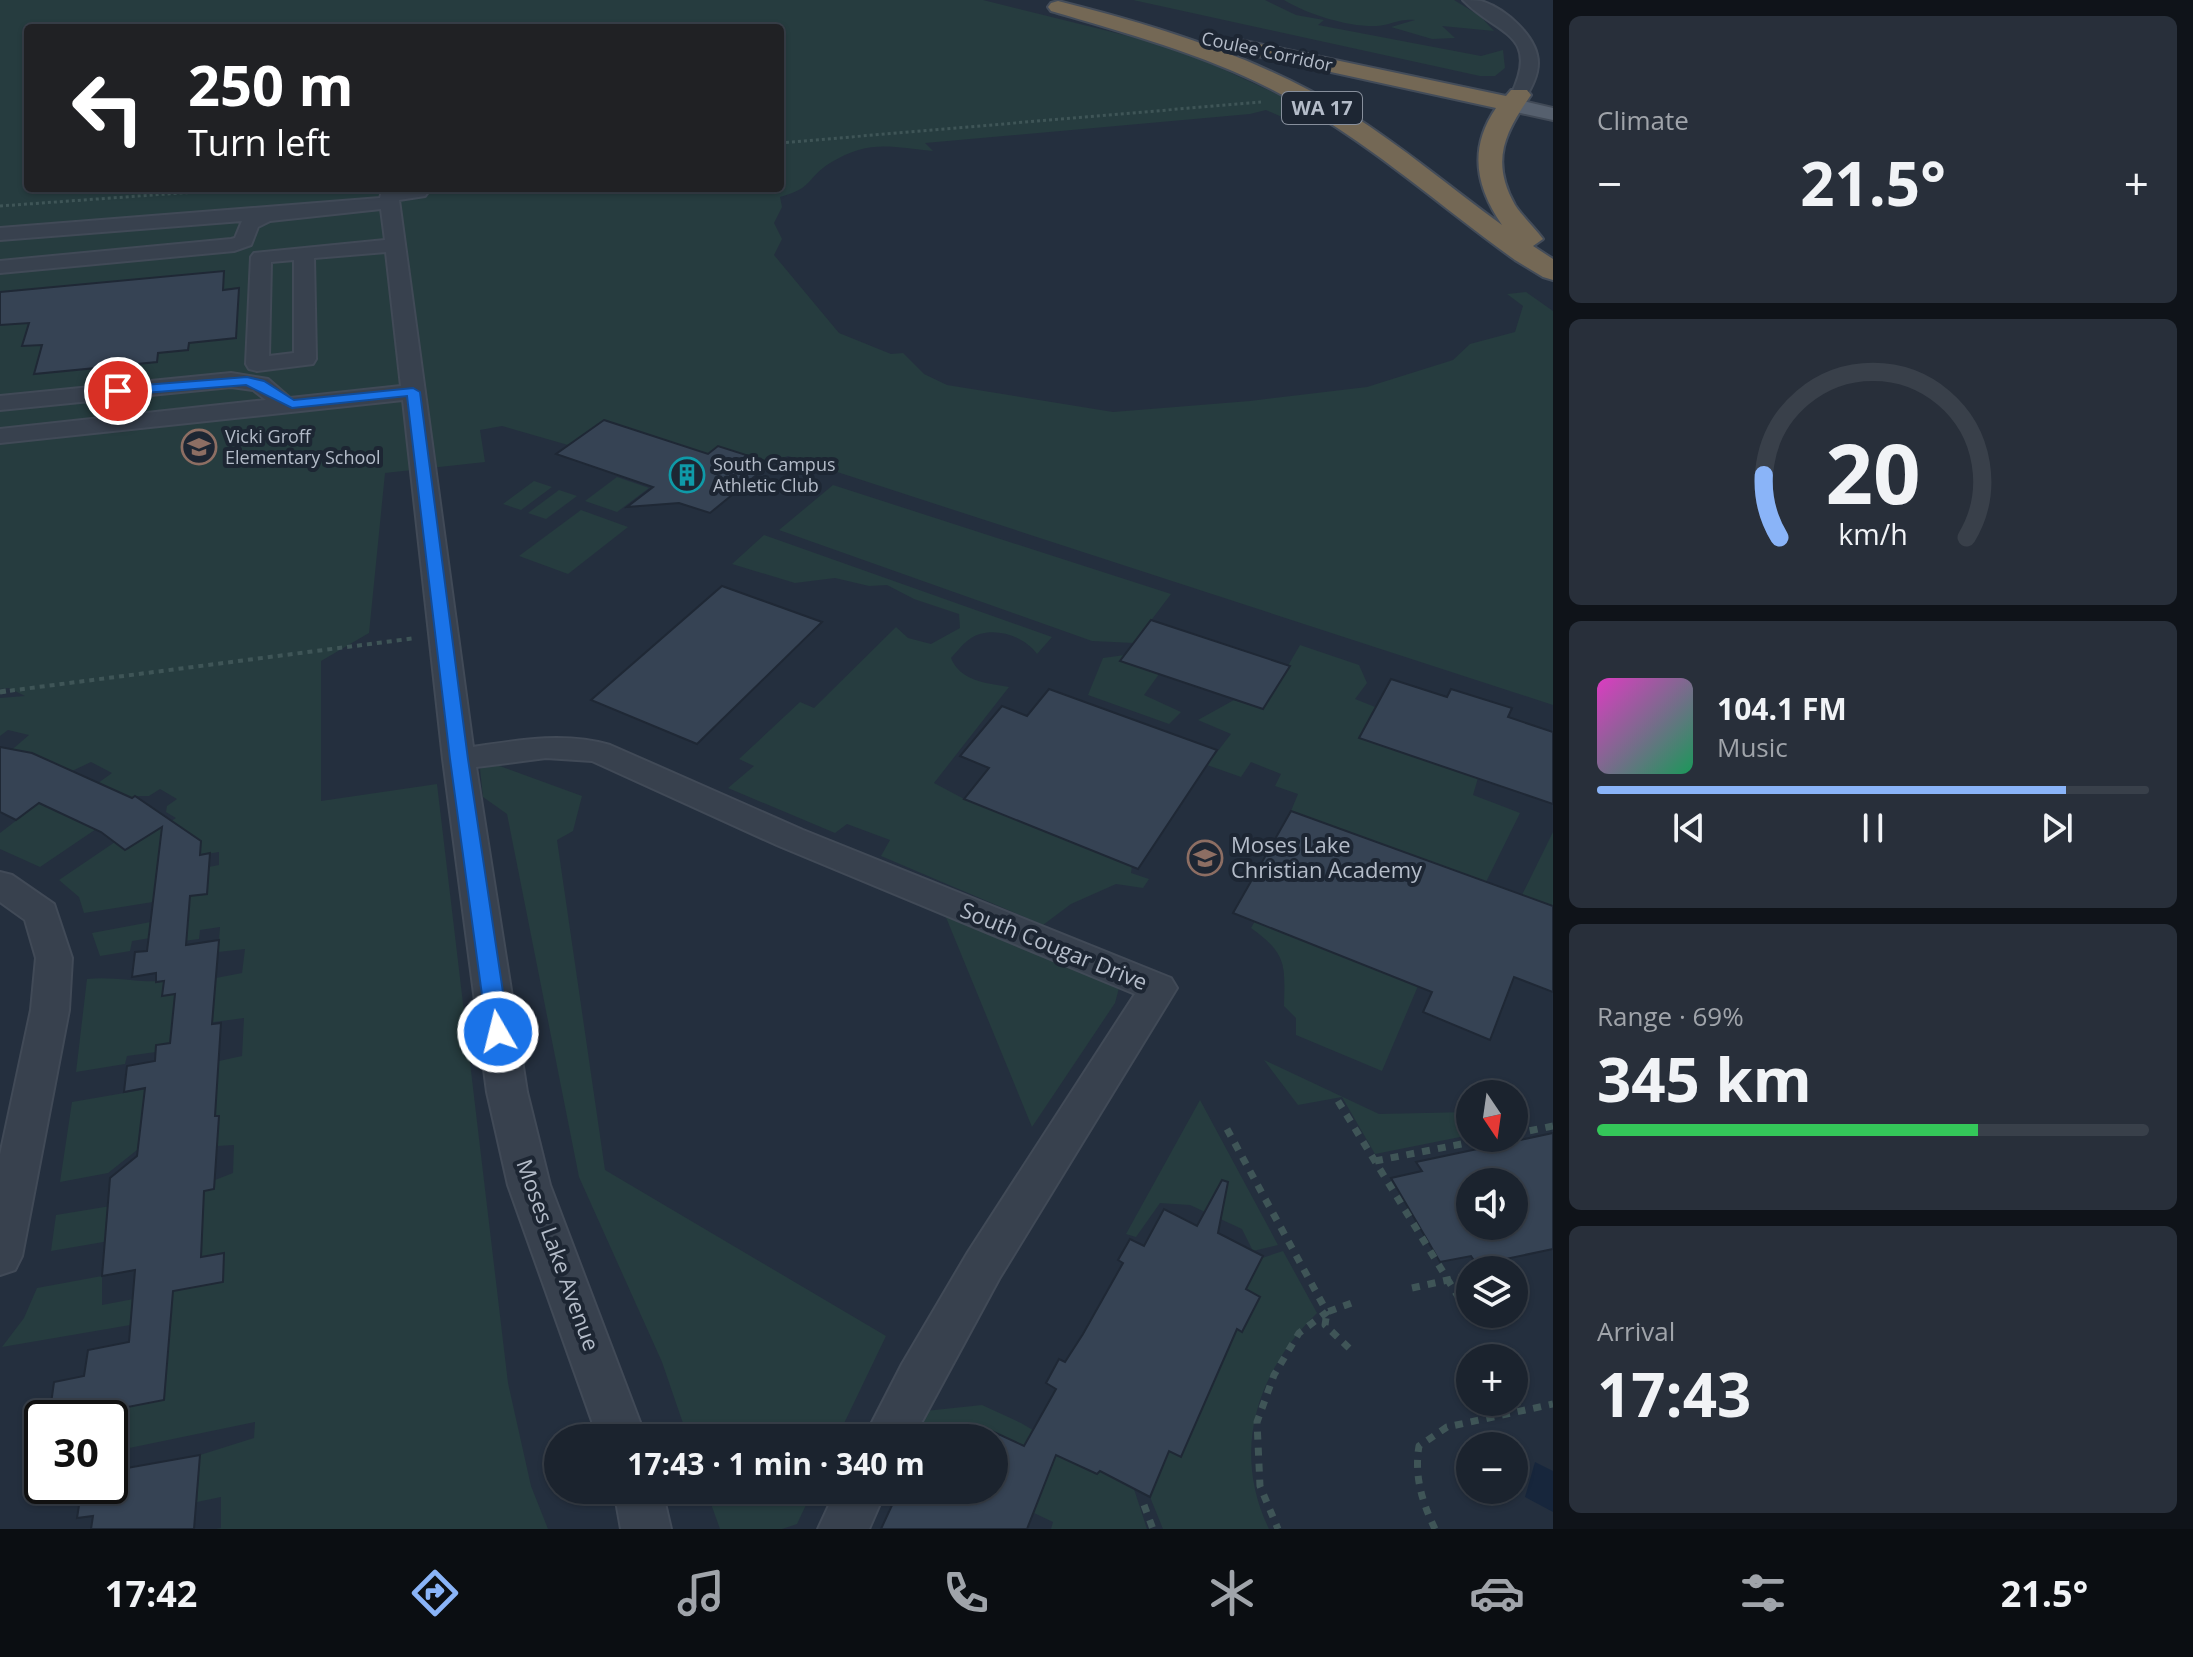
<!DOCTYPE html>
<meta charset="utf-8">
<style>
body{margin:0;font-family:"Open Sans",sans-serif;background:#282f3a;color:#f1f3f6;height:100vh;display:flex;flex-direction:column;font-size:30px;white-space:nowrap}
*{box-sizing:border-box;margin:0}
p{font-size:26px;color:#a0a4aa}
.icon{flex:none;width:44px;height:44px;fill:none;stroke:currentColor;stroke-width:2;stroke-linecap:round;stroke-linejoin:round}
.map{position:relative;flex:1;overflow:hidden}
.side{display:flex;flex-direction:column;gap:16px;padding:16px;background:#0f1319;width:640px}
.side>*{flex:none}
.top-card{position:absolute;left:24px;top:24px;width:760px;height:168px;border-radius:8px;box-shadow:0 2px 6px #0004,0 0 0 2px #39404a;background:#202124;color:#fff;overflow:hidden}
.needle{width:52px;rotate:167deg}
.tools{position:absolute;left:1456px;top:1080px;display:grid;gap:16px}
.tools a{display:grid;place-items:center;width:72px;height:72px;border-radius:50%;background:#1b232e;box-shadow:0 2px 6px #0004,0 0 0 2px #39404a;font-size:40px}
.speed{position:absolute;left:24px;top:1400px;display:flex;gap:16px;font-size:40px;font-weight:700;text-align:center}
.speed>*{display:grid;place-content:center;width:104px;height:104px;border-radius:50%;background:#1b232e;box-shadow:0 2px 6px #0004,0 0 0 2px #39404a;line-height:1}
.speed .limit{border:4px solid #111;border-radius:12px;background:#fff;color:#111}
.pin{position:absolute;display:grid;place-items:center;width:68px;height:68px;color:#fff;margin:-34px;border:4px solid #fff;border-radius:50%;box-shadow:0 2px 8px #0007}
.me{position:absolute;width:88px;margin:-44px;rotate:352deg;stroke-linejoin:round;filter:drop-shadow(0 0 6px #0008)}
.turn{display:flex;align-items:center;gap:28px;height:168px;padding:0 32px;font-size:36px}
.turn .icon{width:104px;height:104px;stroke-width:2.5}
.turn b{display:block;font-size:56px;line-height:68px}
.big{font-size:60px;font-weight:700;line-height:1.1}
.side .card{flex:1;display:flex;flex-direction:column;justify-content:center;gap:12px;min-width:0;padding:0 28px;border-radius:12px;background:#282f3a}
.side .dial{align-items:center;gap:0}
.dial svg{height:208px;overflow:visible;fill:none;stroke:#39404a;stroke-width:7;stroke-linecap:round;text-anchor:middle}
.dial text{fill:#f1f3f6;stroke:none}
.song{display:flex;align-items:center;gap:24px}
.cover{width:96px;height:96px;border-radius:12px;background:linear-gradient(135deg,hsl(310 70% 55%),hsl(150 70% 35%))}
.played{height:8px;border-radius:4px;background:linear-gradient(90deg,#8ab4f8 85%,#39404a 85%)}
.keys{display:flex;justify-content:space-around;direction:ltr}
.heat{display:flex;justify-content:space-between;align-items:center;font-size:44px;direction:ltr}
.charge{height:12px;border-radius:6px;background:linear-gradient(90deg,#34c759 69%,#39404a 0)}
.trip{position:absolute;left:544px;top:1424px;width:464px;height:80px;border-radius:40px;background:#1b232e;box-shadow:0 2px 6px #0004,0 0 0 2px #39404a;font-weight:700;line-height:80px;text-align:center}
.tab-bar{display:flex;height:128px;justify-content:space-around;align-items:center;background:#0b0e12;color:#a0a4aa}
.tab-bar .icon{width:56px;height:56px}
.tab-bar .selected{color:#8ab4f8}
.tab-bar b{font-size:36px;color:#f1f3f6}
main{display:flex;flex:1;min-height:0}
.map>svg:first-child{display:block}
.green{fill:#263c3f;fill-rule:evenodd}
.water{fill:#17263c}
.building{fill:#364354;stroke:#1f2835;stroke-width:2;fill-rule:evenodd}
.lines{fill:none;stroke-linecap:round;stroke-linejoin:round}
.minor-casing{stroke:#414a57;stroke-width:4}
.major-casing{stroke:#414a57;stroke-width:4}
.highway-casing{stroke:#434c59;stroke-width:4}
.path-far3{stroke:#3f5557;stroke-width:3;stroke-dasharray:3 3;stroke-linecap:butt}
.path-far2{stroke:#3f5557;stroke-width:4;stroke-dasharray:5 5;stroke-linecap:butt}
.path-far1{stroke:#3f5557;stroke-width:5;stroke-dasharray:6 6;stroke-linecap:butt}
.path{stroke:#3f5557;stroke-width:7;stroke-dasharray:8 8;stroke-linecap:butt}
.minor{fill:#38414e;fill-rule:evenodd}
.major{fill:#56606e;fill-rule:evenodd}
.highway{fill:#746855;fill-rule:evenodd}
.route{fill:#1a73e8;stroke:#114b97;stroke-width:2}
.labels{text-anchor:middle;stroke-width:8;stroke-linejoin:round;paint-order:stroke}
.far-street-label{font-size:18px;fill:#b4bcc9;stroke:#1d2633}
.far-poi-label{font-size:18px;fill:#b4bcc9;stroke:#1d2633;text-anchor:start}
.shield{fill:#1d2633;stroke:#878f9c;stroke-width:2}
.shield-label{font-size:20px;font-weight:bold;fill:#b4bcc9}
.poi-label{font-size:22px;fill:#b4bcc9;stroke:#1d2633;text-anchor:start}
.street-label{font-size:22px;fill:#b4bcc9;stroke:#1d2633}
</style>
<main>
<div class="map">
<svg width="1553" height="1529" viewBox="0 0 1553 1529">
<rect width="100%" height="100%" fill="#242f3e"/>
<g class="green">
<path d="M0,0H983L1177,48L1281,96L1322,121L1298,124L1266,110L1250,114L925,143L933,151C891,147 869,139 830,163C806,178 814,188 780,197L782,207L774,223L782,239L774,255L839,333L891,354L903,353L924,374L947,385L1113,412L1250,401L1367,387L1453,360L1470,344L1515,332L1523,306L1507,294L1526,292L1553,311V705L788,456L771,463L718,446L708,454L604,420L568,445L502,426L480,430L485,462L385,473L369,633L321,661V801L437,784L508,1383L531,1486L548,1529H216L221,1528V1497L197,1502L200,1455L254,1438L255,1422L110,1452V1418H96V1413L164,1400L169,1336L142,1323L2,1347L24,1318L37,1288L102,1276V1305L223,1282L201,1257L202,1225L51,1251L56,1215L214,1189L215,1180L233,1173L234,1145L217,1146L219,1116L140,1128L137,1150L108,1173L60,1182L72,1102L217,1077L219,1061L242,1056L244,1018L214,1022L170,1043L156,1045V1052L127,1056L125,1064L76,1072L87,979C113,976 140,983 164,981L162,995L215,988L216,978L242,973L245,949L218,952L220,927L200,930L199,939L160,944L162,936L132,941L130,951L100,956L92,933L188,915L190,896L207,894L209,867L219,865V852L200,855V845L179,860L157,864L153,902L84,913L79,897L59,880L115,842L126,850L176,818L166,812L167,806L177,799L160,789L149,796H135L96,820L102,825L40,867L0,849V833L39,803L58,812L112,773L91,762L72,771L0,760L29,735L8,730L0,736V698L25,696L9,688L0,689ZM28,28H780V188H28Z"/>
<polygon points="1133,0 1265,0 1296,15 1324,20 1318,25 1481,56 1503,50 1505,68 1495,76 1480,76"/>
<path d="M1284,0H1454L1480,16L1494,31L1442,26L1455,38L1432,39L1391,27L1415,20C1401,18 1390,25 1377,26C1348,27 1309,15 1284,0Z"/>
<polygon points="617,477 649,488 617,512 585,501"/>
<polygon points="534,481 552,487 521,510 503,504"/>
<polygon points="833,485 1171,594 1134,643 1092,641 779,530"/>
<polygon points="559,490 577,496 546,519 528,513"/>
<polygon points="581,510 628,527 568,574 519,556"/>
<path d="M764,535L1052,637L1037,654C1026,638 1000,628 980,634C968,637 959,649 951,658C960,681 986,683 1009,687L934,783L964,799L1132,866L1131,873L1149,879L1143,888L1116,884L1071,904L1043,925L881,856L890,840L847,824L835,833L728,788L754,766L739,759L800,702L814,708L896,627L908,638L931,644L960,628L959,614L914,599L887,585L869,586L835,578L795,583L732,564Z"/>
<polygon points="1300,645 1359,665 1367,683 1355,699 1375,707 1359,738 1478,778 1473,795 1520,813 1486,882 1291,811 1298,794 1275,786 1281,774 1251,762 1241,777 1207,765 1231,734 1198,720 1234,700 1263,709"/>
<polygon points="1125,655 1159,674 1144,695 1181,712 1169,724 1088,695 1103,658"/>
<polygon points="489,762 582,796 573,831 557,840 605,1170 886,1336 837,1438 688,1438 662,1362 579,1177 507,814 483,797 480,769"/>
<polygon points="1553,832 1553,906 1522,895"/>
<polygon points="943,910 1119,988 1115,1003 1032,1127"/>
<path d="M1255,921L1418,986L1382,1071L1296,1035V1018L1284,1006C1285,964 1287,954 1251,928Z"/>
<polygon points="1264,1060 1379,1114 1470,1112 1470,1135 1375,1154 1342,1097 1298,1105"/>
<polygon points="1200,1100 1278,1245 1253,1251 1242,1229 1190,1205 1160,1203 1136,1237 1126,1234"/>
<path d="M1283,1251L1317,1313C1257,1371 1231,1451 1269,1529H1163L1150,1497L1169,1451L1181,1457L1211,1388L1227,1324L1242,1332L1246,1289L1262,1258Z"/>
<polygon points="982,1405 1021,1423 1078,1457 1078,1465 1097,1474 1100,1471 1134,1489 1147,1529 1051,1529 1053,1522 1034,1513 1048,1474 1008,1456 1014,1441 979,1425 974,1437 942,1422 934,1438 913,1438 925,1411"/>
<polygon points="706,1490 813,1490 797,1524 782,1529 720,1529"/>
</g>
<polygon class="water" points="1535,1462 1553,1471 1553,1512 1525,1497"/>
<g class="building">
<polygon points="224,271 223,290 239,288 236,338 189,343 188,350 158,353 157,362 34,374 42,345 22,346 29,323 0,325 0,292"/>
<polygon points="604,420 708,454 718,446 771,463 710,513 679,503 627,507 653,487 556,454"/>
<polygon points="722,586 822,622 697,744 591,700"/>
<polygon points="1151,620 1290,666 1263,709 1120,661"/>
<polygon points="1391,679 1447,697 1451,689 1512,708 1508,717 1553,732 1553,804 1359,738"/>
<polygon points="1049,689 1217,750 1138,869 964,799 989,768 960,756 1002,706 1027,716"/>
<polygon points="0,747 32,753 132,798 135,796 201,841 200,855 210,853 207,894 190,896 186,945 219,940 212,1024 221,1023 215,1116 219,1116 214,1189 204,1191 201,1257 224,1253 223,1282 173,1291 164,1400 71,1418 49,1418 54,1382 84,1376 88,1350 129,1342 135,1270 102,1276 110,1178 137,1156 145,1088 124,1092 127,1066 155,1061 156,1045 170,1043 175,994 162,996 164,981 156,982 156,973 132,977 135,952 147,951 162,827 125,850 101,832 39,803 16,820 0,812"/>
<polygon points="1291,811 1553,906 1553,992 1514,977 1490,1040 1423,1012 1432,992 1233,913"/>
<path d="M1553,1133V1249L1477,1265L1471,1256L1440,1262L1391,1178L1422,1171L1416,1162ZM1470,1182H1514V1226H1470Z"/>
<polygon points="1222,1180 1228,1182 1218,1233 1263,1256 1246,1289 1260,1297 1242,1332 1237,1329 1181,1457 1169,1451 1150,1497 1100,1471 1097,1474 1056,1455 1027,1529 881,1529 899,1490 994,1490 994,1432 1024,1446 1056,1389 1046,1383 1059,1359 1065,1362 1083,1334 1123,1263 1118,1260 1130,1239 1144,1246 1164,1209 1197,1226"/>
<polygon points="200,1455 194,1529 91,1529 93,1516 77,1518 82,1486 110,1486 110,1471"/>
</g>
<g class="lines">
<g class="minor-casing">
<g id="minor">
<path d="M1463,0C1468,0 1476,0 1481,1C1505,8 1538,37 1538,63C1538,76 1531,88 1525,99H1513L1511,95C1541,33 1497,35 1463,0Z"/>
<path d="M425,188L428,192L425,196L399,200L473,747C519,740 565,732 610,745L803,830L1171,978L1177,988L999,1279L913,1438H864L902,1364L968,1252L1135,994L779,846L592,761L546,758L476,767L527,1092L550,1185L646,1438H598L508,1185L487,1092L443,759L403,400L0,443V429L266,400L253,390L231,387L0,410V396L231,373L268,379L290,398L401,386L386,252L314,258L316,359L313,364L257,371L249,369L246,364L251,257L254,253L385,240L381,209L270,221L258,227L251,245L234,251L0,273V261L231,239L235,238L242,221L0,240V228L380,198L382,191ZM294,260V353L269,356L271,262Z"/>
<polygon points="0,872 12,875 54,904 72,958 69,1010 22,1256 15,1270 0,1275 0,1155 31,1010 36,958 25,920 0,902"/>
<polygon points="614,1490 662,1490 671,1529 621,1529"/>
<polygon points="836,1490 886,1490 869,1529 818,1529"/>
</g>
</g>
<g class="major-casing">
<polygon id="major" points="1510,98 1553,108 1553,120 1502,109 1499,104"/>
</g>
<g class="highway-casing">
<path id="highway" d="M1058,1C1158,26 1261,58 1349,113C1403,147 1451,188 1502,225C1476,187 1468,149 1496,108L1235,51L1224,45L1235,39L1506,96L1511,90H1527L1531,95C1505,132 1490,161 1515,205C1523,217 1534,227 1543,239L1533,246L1553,259V280L1543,277L1515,260C1444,209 1378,150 1302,106C1225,60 1136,36 1051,11L1048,7L1051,3Z"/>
</g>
<g class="path-far3">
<polyline points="780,143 1261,102"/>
<polyline points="0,206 250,188"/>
</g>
<polyline class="path-far2" points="0,692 416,638"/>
<polyline class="path-far1" points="0,692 6,691"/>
<g class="path">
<polyline points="1338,1101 1467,1311"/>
<polyline points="1227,1129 1327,1312 1299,1333 1274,1375 1257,1422 1260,1486 1278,1529"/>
<polyline points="1514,1134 1553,1126"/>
<polyline points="1375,1161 1492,1138"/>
<polyline points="1412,1288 1470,1275"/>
<polyline points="1349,1348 1325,1325 1327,1312 1357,1301"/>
<polyline points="1514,1400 1521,1411"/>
<polyline points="1144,1505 1153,1529"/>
<path d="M1435,1529C1422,1502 1414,1476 1419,1446L1447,1427L1553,1404"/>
</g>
<use href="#minor" class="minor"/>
<use href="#major" class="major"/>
<use href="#highway" class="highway"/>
</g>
<polygon class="route" points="247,377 264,381 294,400 413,388 420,392 468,759 509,1032 506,1038 498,1040 491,1038 487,1032 450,759 407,396 292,408 246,385 118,395 111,391 118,387"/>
<defs>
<g id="school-ring" transform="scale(1.8)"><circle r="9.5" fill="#1d2633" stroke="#8d6e63" stroke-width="1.5"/><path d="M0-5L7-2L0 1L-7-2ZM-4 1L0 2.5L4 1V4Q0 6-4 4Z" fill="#8d6e63"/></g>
<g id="building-ring" transform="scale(1.8)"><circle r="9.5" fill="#1d2633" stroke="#0f9aa8" stroke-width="1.5"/><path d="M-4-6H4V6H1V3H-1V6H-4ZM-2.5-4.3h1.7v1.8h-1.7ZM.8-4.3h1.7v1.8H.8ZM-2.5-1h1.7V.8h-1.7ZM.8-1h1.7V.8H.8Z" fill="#0f9aa8"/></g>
</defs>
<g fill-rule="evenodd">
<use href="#school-ring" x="199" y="447"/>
<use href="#building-ring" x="687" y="475"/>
<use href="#school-ring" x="1205" y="858"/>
</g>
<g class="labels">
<g class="far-street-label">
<text transform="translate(1267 52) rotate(12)" y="6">Coulee Corridor</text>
</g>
<g class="far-poi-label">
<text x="225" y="443">Vicki Groff<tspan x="225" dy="21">Elementary School</tspan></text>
<text x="713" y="471">South Campus<tspan x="713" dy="21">Athletic Club</tspan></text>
</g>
<rect class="shield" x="1282" y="92" width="80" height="32" rx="6"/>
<g class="shield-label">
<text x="1322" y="115">WA 17</text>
</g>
<g class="poi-label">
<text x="1231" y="853">Moses Lake<tspan x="1231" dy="25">Christian Academy</tspan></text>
</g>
<g class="street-label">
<text transform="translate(1054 946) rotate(22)" y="8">South Cougar Drive</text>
<text transform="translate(558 1255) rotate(70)" y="8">Moses Lake Avenue</text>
</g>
</g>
</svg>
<div class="tools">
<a><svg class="needle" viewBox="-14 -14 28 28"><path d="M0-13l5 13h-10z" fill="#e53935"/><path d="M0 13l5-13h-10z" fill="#a0a4aa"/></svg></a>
<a><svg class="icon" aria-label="sound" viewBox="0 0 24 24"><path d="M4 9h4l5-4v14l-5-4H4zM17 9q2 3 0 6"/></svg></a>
<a><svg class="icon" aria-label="layers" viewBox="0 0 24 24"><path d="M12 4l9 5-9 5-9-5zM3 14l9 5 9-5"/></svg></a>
<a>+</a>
<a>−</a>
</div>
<div class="speed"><div class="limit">30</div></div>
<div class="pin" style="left:118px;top:391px;background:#d93025"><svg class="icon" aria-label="arrive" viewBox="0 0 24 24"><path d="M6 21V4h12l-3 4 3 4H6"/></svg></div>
<svg class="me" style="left:498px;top:1032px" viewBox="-20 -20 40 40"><circle r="17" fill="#1a73e8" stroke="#fff" stroke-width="3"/><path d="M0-11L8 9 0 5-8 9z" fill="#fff"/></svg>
<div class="trip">17:43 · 1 min · 340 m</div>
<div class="top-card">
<div class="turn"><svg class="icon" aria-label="left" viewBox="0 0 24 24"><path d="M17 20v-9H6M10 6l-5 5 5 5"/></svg><div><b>250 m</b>Turn left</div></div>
</div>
</div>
<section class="side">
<div class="card"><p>Climate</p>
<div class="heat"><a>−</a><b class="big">21.5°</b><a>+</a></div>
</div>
<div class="card dial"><svg viewBox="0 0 100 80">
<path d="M14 69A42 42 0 1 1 86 69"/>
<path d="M14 69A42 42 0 0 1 8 45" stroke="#8ab4f8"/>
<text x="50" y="56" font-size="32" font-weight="700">20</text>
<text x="50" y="72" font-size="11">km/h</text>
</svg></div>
<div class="card">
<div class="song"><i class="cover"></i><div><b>104.1 FM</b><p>Music</p></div></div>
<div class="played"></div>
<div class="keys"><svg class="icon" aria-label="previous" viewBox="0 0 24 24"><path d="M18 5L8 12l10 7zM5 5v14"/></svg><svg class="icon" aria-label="pause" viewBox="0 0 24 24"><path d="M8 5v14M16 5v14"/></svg><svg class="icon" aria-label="next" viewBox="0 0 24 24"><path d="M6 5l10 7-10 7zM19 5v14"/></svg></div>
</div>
<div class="card"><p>Range · 69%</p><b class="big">345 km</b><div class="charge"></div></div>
<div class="card"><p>Arrival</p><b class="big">17:43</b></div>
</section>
</main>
<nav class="tab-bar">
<b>17:42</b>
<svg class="icon selected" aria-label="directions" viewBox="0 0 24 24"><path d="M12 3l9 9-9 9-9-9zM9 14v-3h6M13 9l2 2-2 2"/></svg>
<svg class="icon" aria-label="music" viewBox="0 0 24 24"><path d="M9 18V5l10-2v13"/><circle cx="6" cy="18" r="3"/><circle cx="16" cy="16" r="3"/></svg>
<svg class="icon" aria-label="phone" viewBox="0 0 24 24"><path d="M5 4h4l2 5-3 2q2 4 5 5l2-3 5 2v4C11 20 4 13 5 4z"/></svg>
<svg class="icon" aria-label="climate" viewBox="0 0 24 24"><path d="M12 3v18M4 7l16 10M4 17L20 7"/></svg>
<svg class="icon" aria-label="car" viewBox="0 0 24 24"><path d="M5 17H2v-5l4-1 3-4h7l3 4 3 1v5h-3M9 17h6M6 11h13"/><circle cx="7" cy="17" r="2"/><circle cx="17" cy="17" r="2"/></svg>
<svg class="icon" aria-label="filters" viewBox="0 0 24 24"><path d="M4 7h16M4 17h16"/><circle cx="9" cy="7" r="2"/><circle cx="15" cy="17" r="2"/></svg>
<b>21.5°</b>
</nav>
